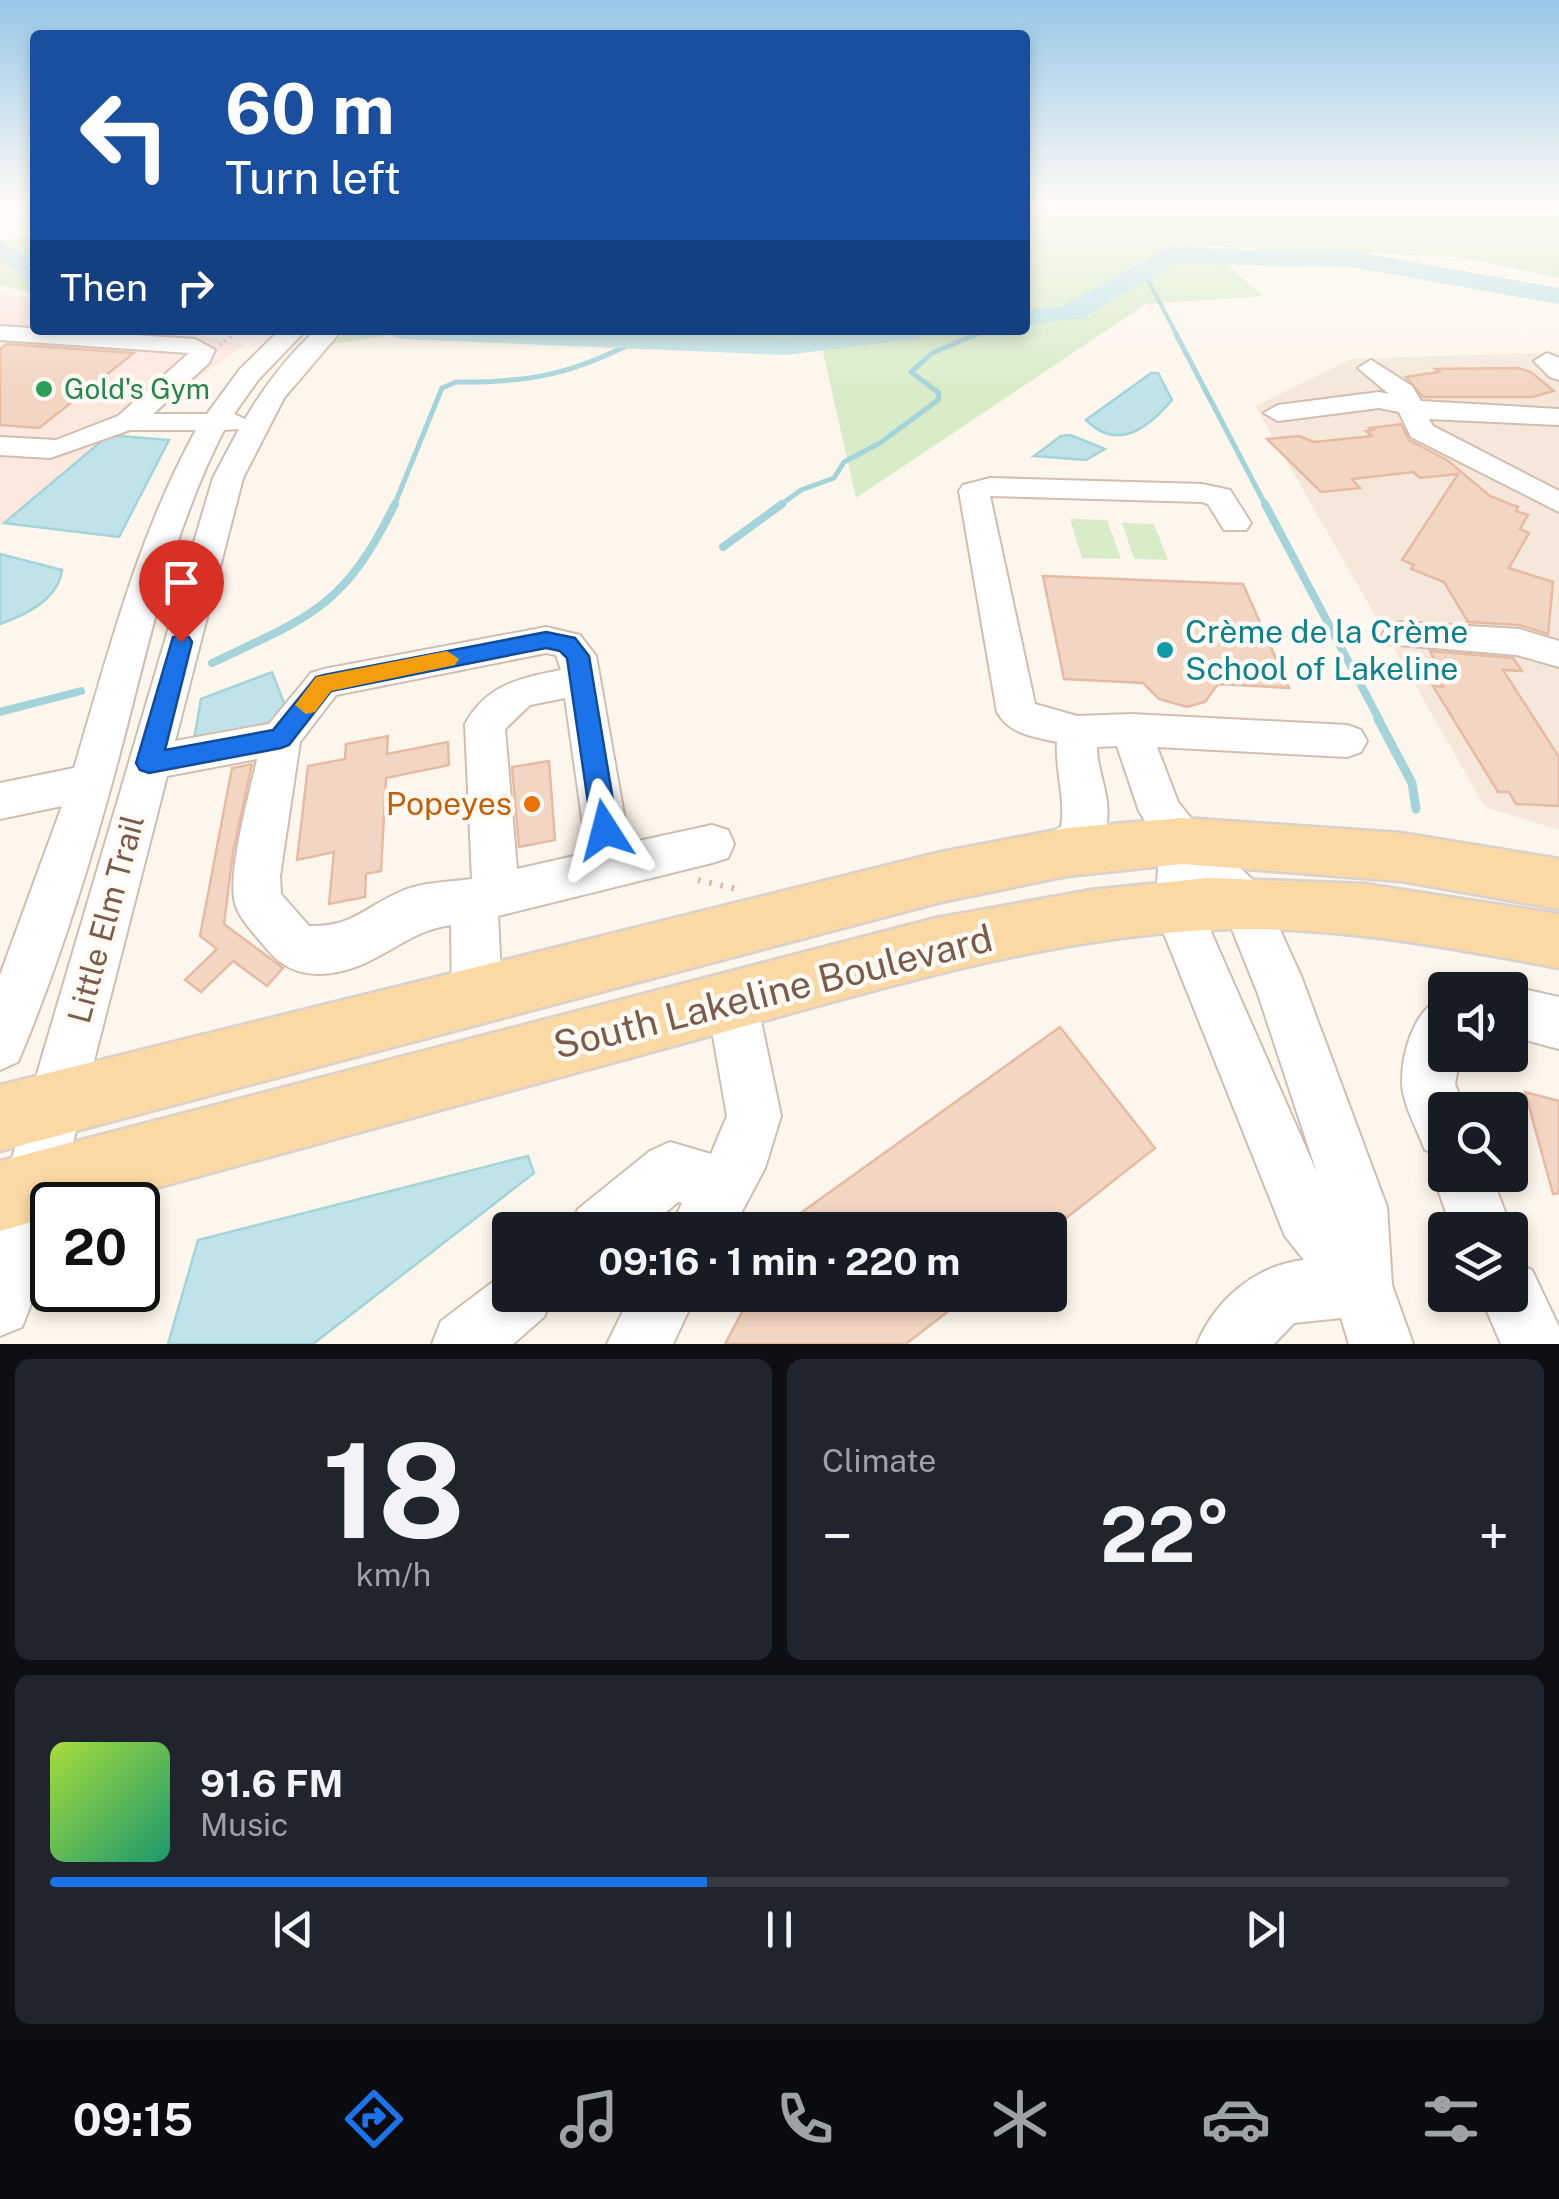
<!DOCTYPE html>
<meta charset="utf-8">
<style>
body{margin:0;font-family:"Public Sans",sans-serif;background:#20242c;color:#f1f3f6;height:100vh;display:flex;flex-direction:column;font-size:38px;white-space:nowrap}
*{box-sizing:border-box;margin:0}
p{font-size:32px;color:#9ea1a6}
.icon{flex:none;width:55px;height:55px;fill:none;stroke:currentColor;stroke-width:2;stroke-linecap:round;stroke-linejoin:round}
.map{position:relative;height:1344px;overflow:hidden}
.drawer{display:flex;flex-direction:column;gap:15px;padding:15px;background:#0d0f14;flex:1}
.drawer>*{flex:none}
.guide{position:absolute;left:30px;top:30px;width:1000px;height:305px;border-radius:10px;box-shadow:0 5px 15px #0003;background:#1a4fa0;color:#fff;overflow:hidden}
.controls{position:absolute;left:1428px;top:972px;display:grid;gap:20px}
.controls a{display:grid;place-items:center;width:100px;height:100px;border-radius:10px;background:#171b24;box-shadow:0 5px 15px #0003;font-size:50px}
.speed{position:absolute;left:30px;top:1182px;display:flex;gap:20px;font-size:50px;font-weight:700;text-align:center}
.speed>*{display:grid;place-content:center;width:130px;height:130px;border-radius:50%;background:#171b24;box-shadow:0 5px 15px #0003;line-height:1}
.speed .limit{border:5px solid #111;border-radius:15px;background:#fff;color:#111}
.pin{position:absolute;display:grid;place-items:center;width:85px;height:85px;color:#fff;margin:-102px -42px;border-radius:50% 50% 50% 0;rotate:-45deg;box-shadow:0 0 10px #0007}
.pin .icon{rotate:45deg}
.me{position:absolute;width:110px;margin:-55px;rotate:351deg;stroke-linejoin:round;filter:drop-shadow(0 0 8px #0008)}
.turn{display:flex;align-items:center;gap:35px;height:210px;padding:0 30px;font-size:45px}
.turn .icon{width:130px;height:130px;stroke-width:2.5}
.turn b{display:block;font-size:70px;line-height:85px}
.then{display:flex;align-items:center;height:95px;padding:0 30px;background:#0003;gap:20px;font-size:38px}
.big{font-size:75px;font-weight:700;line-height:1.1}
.drawer .widget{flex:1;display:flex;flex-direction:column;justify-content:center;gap:15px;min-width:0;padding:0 35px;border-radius:15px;background:#20242c}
.drawer .dial{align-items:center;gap:0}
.dial b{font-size:130px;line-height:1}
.song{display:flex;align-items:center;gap:30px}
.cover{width:120px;height:120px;border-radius:15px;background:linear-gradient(135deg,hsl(80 70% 55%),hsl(160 70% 35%))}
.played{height:10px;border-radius:5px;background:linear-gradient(90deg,#1a73e8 45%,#363941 45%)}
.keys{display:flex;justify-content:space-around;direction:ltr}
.heat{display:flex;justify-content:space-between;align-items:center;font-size:55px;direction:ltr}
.drawer .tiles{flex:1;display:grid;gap:15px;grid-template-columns:1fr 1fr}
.widget:last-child{grid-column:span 2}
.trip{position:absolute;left:492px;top:1212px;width:575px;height:100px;border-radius:10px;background:#171b24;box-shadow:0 5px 15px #0003;font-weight:700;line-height:100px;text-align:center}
.tabs{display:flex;height:160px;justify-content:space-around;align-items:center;background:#090b0e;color:#9ea1a6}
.tabs .icon{width:70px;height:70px}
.tabs .selected{color:#1a73e8}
.tabs b{font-size:45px;color:#f1f3f6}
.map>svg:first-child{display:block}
.residential{fill:#f5e8da}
.commercial{fill:#fde8e0}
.green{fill:#d8ecc9}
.water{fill:#bfe3e8;stroke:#a5d3da;stroke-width:2.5}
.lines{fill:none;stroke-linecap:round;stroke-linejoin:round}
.stream-far3{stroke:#a5d3da;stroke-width:4}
.stream-far2{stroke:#a5d3da;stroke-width:5}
.stream-far1{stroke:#a5d3da;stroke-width:8}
.stream{stroke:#a5d3da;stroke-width:9}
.river{fill:#bfe3e8;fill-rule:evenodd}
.building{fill:#f3d5c3;stroke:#e6bba3;stroke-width:2.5}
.minor-casing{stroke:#d1beb0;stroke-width:4}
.major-casing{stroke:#dad1cd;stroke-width:5}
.path-far2{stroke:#d9b8a5;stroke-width:2.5;stroke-dasharray:1 4;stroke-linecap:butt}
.path-far1{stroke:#d9b8a5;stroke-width:4;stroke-dasharray:1 5;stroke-linecap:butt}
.path{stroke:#d9b8a5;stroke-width:6;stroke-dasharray:2.5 9;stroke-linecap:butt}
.minor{fill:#fff;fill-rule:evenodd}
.major{fill:#fbd9a5;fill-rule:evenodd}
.route{fill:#1a73e8;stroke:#114b97;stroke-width:2.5}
.slow{fill:#f59e0b}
.leisure-dot{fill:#2e9e5b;stroke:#fffaf3;stroke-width:4}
.culture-dot{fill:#0f9aa8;stroke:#fffaf3;stroke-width:4}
.food-dot{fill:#e8710a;stroke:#fffaf3;stroke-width:4}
.labels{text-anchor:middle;stroke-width:9;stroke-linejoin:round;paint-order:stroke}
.far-leisure-label{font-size:28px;fill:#27864d;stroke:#fffaf3;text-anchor:start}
.culture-label{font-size:32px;fill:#0d838f;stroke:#fffaf3;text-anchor:start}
.food-label{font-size:32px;fill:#c56008;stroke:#fffaf3;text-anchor:end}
.street-label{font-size:32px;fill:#7a5c4d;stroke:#fffaf3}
.near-street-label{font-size:38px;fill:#7a5c4d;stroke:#fffaf3}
</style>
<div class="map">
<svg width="1559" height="1344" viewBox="0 0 1559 1344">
<rect width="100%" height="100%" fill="#fdf6ec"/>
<polygon class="residential" points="1559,352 1559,830 1485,807 1255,406 1351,359"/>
<polygon class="commercial" points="0,292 35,300 35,330 175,330 244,345 66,472 0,525"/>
<g class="green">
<polygon points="1025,203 1559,203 1559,278 1458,257 1206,246 1263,296 1146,304 856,498 821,343 417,331 333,344 348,330 1025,330"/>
<polygon points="24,237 35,240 35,293 0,285 0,243"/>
<polygon points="1070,519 1107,520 1121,559 1082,558"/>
<polygon points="1122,523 1154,524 1168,560 1134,559"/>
</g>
<g class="water">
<path d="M1151,373H1158L1172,400C1148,428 1118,452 1086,420Z"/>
<polygon points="109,435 169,440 119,537 4,523"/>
<polygon points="1070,435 1105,449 1086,460 1034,456 1061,436"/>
<path d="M0,554L62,570C58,600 25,615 0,624Z"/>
<polygon points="272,672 286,708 270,724 194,740 201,699"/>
<polygon points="528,1156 534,1173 313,1344 168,1344 198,1240"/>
</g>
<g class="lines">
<g class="stream-far3">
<polyline points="1144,273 1178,337"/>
<polyline points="971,337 978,334 977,330"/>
</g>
<g class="stream-far2">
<polyline points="1176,334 1266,506"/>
<path d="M394,506L442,388L456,382C529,383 573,374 638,340"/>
<polyline points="779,506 801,490 834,478 844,462 880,443 938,400 939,393 911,372 932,353 977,334"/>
</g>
<g class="stream-far1">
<polyline points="1265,504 1380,721"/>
<polyline points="723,547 782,504"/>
<path d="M212,663C311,616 344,608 395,504"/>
<polyline points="0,712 81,691"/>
</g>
<polyline class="stream" points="1378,719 1412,783 1416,809"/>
<g class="river">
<polygon points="0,239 35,261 35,282 26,280 0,258"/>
<polygon points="1167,248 1351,251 1559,288 1559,304 1351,267 1173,264 1083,318 1025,326 1025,310 1063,306"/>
<polygon points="388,330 612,330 785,337 843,330 928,330 924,336 914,339 785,355 402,339 392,336"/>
</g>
</g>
<g class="building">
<polygon points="7,344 134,353 39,428 0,425 0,349"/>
<polygon points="1518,368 1531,372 1554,391 1532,397 1423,397 1406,377 1439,372 1435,369"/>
<polygon points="1401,424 1409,440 1447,460 1490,496 1518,507 1516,511 1528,515 1520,529 1529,533 1509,568 1553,582 1548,634 1519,625 1468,622 1444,582 1411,569 1414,565 1402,560 1458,474 1420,478 1413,472 1352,479 1360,488 1321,492 1267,439 1299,436 1314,442 1372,436 1366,431 1373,430 1370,428"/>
<polygon points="1043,576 1243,584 1289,688 1218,684 1205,702 1187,707 1159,699 1143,683 1064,679"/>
<polygon points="1430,651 1513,658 1522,671 1503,670 1559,757 1559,806 1516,804 1509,792 1498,792 1433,686 1443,687 1437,677 1444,678"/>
<polygon points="388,736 387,754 448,742 449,765 386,778 381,871 366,874 365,897 329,904 334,852 297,860 308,766 345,759 346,744"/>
<polygon points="549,761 555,840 519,847 512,767"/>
<polygon points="252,764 233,852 224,924 283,968 267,986 233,961 201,992 185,980 217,949 200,936 232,768"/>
<polygon points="1060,1027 1155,1148 1051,1230 777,1230"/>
<polygon points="1525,1092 1559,1101 1559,1193 1553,1194"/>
<polygon points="751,1295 969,1295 906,1344 725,1344"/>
</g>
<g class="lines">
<g class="minor-casing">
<g id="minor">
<path d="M0,326L195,339L215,350L209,363L153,414H207L240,369L280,330H306L258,380L234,414L245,419C265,386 287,356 316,330H342L284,398L243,478L175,741L269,724L311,673L324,669L546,627L580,635L596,656L629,843L712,825L728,830L734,844L728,858L712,863L498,916L502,995L495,1013L477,1020L459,1013L452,995L451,925C405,931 380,966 332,973C303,977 283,969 265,947C255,934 239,919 235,903C227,871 250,793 257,759L167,776L57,1205H52C52,1245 37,1291 22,1327L0,1336V1199L213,478L239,429L224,430C167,541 146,660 113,779C87,874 56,972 18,1062L0,1070V975L62,806L0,819V783L74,768C109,652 137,537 196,430H130L50,458L0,455V437L56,440L118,416L189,353L0,340ZM546,653L556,655L561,670C521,678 487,684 465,724L472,879C449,882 423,882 402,891C364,907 354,927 309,926L281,894L280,876L300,742L336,695ZM565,698L587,853L517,869L505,729L530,705Z"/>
<polygon points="1547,353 1559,358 1559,380 1550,377 1534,361"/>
<polygon points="1371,360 1412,386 1421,401 1559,409 1559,425 1429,419 1433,426 1559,491 1559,512 1411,437 1399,412 1379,408 1278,421 1264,413 1278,405 1379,392 1389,394 1358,368"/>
<path d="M990,478L1202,484L1230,490L1251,523L1246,530H1224L1208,504L1202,502L990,496L1035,704L1077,716L1131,714L1347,725L1361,730L1367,741L1361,752L1347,757L1157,747L1178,802L1198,827L1261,888L1301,976L1387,1207L1392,1285L1413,1344H1349L1341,1318L1294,1323L1274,1344H1197C1215,1300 1256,1265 1304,1260L1285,1236L1165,936L1155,907L1160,845L1139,811L1117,746L1097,747C1097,767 1105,783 1107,803C1112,848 1084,862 1047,876L1031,870L1025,856L1031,842L1061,827C1066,798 1055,772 1057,742C1034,737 1009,734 997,712L959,491L963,485ZM1202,891L1227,917L1258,994L1317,1173L1212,934L1201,907Z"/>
<polygon points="1400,622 1519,629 1559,641 1559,667 1517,655 1387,644 1382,635 1387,626"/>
<polygon points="732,977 750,984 757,1002 781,1116 765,1168 732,1230 670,1230 682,1203 678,1202 645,1230 569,1230 578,1209 650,1151 670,1142 711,1154 727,1116 707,1002 714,984"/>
<polygon points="1510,986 1559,997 1559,1049 1510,1036 1510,990 1499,990"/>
<path d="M1445,995V1055H1460L1455,1084L1465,1110H1445V1175H1491L1512,1230L1510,1234V1230H1452L1433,1175L1441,1156L1425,1150C1418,1131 1402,1103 1402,1082C1402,1050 1415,1008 1445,995Z"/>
<polygon points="1510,1261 1532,1270 1559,1327 1559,1344 1501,1344 1480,1295 1510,1295"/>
<polygon points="510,1269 510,1295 553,1295 544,1317 513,1344 432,1344 441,1321"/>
<polygon points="631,1295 696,1295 673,1344 607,1344"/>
</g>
</g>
<g class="major-casing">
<g id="major">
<polygon points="1182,818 1401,833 1559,859 1559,909 1401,881 1182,864 1067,876 941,902 0,1151 0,1085 941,852 1067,828"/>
<path d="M1208,878L1365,884L1559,914V968C1443,946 1325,924 1207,930C1036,939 870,992 706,1037C502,1093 298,1149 94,1205H52V1216L0,1231V1161L936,918L1091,890Z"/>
</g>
</g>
<g class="path-far2">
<path d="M1098,203C1116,217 1134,235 1156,243C1197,257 1255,231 1285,203"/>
<polyline points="0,262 35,272"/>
<polyline points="231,337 240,330"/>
</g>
<polyline class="path-far1" points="220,345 234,334"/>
<polyline class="path" points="698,880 736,889"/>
<use href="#minor" class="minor"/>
<use href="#major" class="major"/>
</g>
<linearGradient id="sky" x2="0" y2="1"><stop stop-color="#97c7e8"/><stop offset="0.52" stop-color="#fefbf6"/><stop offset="1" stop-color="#fefbf6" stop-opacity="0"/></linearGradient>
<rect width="1559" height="391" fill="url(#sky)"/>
<polygon class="route" points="546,632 575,638 589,656 618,830 614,838 605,841 596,838 592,830 567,658 560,651 546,648 331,691 289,745 281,748 149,773 140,770 136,763 173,637 189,637 192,642 165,750 273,730 316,677 324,675"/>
<polygon class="slow" points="447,651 459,659 455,665 331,691 315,712 306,714 295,705 316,677"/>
<circle class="leisure-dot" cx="44" cy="389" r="10"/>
<circle class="culture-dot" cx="1165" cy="650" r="10"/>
<circle class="food-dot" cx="532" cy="804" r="10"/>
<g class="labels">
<g class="far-leisure-label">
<text x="64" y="399">Gold's Gym</text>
</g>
<g class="culture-label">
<text x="1185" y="643">Crème de la Crème<tspan x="1185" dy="37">School of Lakeline</tspan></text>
</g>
<g class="food-label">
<text x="512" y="815">Popeyes</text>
</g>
<g class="street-label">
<text transform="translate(106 919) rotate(-75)" y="11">Little Elm Trail</text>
</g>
<g class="near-street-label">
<text transform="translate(773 992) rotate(-14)" y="13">South Lakeline Boulevard</text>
</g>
</g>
</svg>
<div class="controls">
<a><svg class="icon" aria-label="sound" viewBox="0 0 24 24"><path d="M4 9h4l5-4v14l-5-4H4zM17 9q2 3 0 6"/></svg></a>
<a><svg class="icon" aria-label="search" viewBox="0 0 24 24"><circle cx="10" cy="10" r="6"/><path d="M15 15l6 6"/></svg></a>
<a><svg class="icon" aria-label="layers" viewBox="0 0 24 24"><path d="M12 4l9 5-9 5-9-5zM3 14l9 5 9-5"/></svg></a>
</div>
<div class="speed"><div class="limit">20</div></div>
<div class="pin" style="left:181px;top:642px;background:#d93025"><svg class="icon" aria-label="arrive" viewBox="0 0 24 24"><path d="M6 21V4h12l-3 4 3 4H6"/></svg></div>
<svg class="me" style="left:605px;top:830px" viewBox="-20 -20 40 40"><path d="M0-17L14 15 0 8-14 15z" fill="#1a73e8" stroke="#fff" stroke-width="4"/></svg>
<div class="trip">09:16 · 1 min · 220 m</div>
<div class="guide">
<div class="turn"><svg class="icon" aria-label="left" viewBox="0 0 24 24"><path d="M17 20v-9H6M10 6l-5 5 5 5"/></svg><div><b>60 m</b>Turn left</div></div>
<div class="then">Then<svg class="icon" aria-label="right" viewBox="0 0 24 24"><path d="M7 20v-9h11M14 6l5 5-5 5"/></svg></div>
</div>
</div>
<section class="drawer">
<div class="tiles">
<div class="widget dial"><b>18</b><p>km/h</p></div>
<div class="widget"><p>Climate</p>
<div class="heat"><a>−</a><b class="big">22°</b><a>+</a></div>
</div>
<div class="widget">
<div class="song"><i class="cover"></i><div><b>91.6 FM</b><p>Music</p></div></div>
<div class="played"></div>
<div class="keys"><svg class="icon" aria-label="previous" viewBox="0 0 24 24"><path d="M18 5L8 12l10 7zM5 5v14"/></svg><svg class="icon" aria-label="pause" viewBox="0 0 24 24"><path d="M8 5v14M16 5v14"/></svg><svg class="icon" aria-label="next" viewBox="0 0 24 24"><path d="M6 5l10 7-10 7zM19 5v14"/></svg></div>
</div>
</div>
</section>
<nav class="tabs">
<b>09:15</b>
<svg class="icon selected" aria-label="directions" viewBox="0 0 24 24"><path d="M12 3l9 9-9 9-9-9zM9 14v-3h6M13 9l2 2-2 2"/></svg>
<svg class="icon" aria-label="music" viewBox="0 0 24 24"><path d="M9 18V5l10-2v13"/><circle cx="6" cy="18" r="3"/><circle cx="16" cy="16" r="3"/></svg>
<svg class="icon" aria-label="phone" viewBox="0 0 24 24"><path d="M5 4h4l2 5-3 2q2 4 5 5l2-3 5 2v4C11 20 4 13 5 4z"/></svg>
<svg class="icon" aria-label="climate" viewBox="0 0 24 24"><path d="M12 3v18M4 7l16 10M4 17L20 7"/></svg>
<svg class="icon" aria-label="car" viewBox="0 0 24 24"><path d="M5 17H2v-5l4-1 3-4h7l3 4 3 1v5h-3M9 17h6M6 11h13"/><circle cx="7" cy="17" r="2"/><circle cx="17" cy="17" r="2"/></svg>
<svg class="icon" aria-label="filters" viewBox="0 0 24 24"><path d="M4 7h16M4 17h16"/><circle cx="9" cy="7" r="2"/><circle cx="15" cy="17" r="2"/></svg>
</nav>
